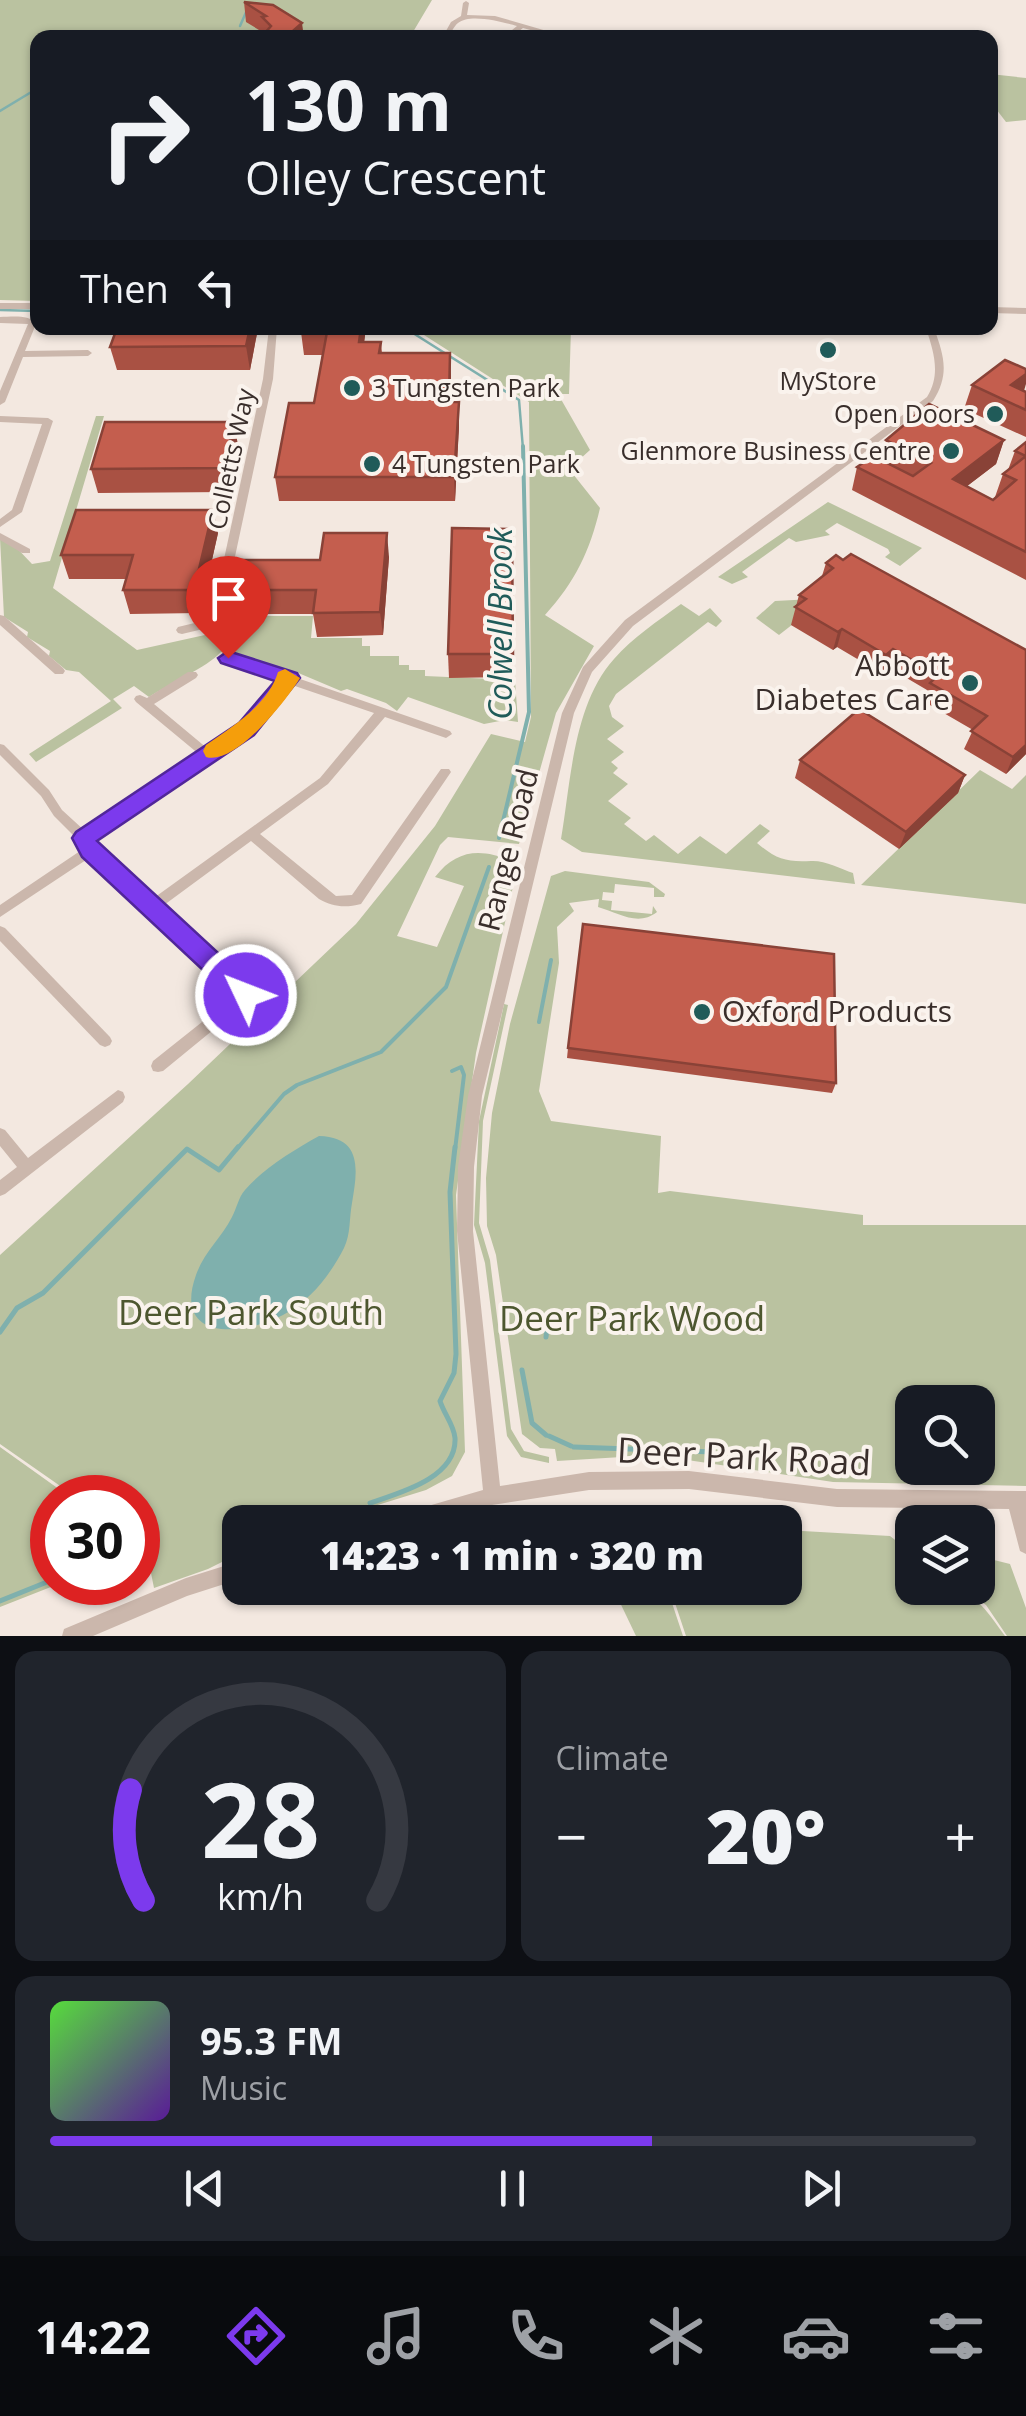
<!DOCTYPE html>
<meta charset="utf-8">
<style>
body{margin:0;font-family:"Open Sans",sans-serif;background:#20242c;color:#f1f3f6;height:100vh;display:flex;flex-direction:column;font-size:38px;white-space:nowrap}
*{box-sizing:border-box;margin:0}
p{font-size:32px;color:#9ea1a6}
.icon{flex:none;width:55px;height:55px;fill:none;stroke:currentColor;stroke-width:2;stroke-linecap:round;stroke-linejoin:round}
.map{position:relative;height:1636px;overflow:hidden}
.sheet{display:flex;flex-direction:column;gap:15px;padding:15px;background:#0d0f14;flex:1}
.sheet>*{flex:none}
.hud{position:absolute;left:30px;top:30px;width:968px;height:305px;border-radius:20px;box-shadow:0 2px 8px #0004;background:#171b24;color:#f1f3f6;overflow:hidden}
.controls{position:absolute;left:895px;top:1385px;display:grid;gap:20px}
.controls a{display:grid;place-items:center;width:100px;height:100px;border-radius:20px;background:#171b24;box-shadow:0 2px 8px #0004;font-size:50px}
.speed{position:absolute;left:30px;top:1475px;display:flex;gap:20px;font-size:50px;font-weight:700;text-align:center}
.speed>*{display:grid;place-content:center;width:130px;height:130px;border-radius:50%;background:#171b24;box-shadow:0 2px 8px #0004;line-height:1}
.speed .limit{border:15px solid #d22;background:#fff;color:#111}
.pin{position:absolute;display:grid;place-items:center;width:85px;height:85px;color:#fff;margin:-102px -42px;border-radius:50% 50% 50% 0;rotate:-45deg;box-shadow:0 0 10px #0007}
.pin .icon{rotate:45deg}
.me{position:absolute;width:110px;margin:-55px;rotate:313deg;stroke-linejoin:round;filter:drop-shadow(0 0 8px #0008)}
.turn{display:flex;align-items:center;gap:35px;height:210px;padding:0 50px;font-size:45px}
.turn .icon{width:130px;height:130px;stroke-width:2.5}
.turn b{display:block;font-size:70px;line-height:85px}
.then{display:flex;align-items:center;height:95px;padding:0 50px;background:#0003;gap:20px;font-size:38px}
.big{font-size:75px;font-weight:800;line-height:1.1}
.sheet .card{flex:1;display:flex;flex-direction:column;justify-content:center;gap:15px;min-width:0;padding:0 35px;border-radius:20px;background:#20242c}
.sheet .dial{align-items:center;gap:0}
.dial svg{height:260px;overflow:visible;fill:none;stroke:#363941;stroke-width:7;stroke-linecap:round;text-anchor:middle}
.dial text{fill:#f1f3f6;stroke:none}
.song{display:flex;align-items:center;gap:30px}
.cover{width:120px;height:120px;border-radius:15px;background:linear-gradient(135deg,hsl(110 70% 55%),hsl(270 70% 35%))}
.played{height:10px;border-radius:5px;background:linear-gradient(90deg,#7c3aed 65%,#363941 65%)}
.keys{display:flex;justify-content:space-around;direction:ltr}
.heat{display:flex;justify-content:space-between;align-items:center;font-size:55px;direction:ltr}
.sheet .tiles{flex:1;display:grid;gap:15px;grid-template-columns:1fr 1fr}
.card:last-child{grid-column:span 2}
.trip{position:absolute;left:222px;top:1505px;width:580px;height:100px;border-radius:20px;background:#171b24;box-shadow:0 2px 8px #0004;font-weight:800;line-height:100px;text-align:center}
.tabs{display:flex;height:160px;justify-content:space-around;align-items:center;background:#090b0e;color:#9ea1a6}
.tabs .icon{width:70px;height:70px}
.tabs .current{color:#7c3aed}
.tabs b{font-size:45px;color:#f1f3f6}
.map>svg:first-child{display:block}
.green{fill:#bac2a0;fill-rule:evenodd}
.water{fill:#7fb0ad}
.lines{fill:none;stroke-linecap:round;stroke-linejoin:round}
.stream-far2{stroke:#7fb0ad;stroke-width:2.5}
.stream-far1{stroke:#7fb0ad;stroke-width:4}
.stream{stroke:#7fb0ad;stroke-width:5}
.minor{fill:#cbb7ac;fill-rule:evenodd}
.wall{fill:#a95143}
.shaded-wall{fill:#894237}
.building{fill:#c45e4e;stroke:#894237;stroke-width:2.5}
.route{fill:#7c3aed;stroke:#51269a;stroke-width:2.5}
.slow{fill:#f59e0b}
.poi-dot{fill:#205b59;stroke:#faf3ed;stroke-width:4}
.labels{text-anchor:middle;stroke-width:8;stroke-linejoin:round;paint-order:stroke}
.far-poi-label{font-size:25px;fill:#392e2b;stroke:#faf3ed;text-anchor:start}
.far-street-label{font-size:25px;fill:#392e2b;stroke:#faf3ed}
.poi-label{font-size:30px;fill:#392e2b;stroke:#faf3ed;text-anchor:end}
.street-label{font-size:30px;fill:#392e2b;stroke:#faf3ed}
.water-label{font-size:32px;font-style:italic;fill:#205b59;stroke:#faf3ed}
.near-park-label{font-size:35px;fill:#4d572f;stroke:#faf3ed}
.near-street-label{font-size:35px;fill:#392e2b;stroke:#faf3ed}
</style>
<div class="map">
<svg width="1026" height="1636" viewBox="0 0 1026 1636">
<rect width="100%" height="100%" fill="#f3e8e0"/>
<g class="green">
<polygon points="0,0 432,0 410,37 38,38 37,301 0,300"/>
<polygon points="990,74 1026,78 1026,120 1006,122 990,101"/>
<path d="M413,328H571L569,394H558L590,450L569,469L600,508C590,551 575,582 545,615L594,646L556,713L519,844L448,837L440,845L397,936L437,947L464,886L435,877C458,847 485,848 518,864L476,1053L456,1195L465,1452L452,1476L426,1490L323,1522H240V1553L208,1569L154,1588L146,1548L138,1551V1498L76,1497L0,1444V1255L188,1084L356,924L435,826L491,734L525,742L531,717L529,402Z"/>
<path d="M96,416H104L53,588L137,650L223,631L225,616H313L311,638H362V646H370V656H399V665H409V670H425V676L515,680L518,722L505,720L484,724L408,697L397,711L386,703L347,689L341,691L296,672L289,674L221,652C206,668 172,682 149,697L134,686L113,699L122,708L36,762L29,754L111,701L79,672L66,670L49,656L50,651L27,637L28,632L4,617L0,538L12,543L32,564L50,561Z"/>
<polygon points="828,502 922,548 900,566 885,557 890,553 888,549 837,523 825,531 830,535 796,542 789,538 742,572 748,577 732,584 718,577"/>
<polygon points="813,599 802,617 779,635 756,618 775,601"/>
<path d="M681,604L699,616L710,608L722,621L716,627L708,622L616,694L609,706L612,717L624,726L607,739L624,752L611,762L618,768L613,773L628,784L608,801L631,818L624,824L646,841L654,835L678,854L700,836L726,854L760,824L770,831L757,843C777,860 786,862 811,861C824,860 841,869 853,873L855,884L582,852L561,839C571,781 573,705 614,659C633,637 658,621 681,604Z"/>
<polygon points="980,770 1012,789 1026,775 1026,904 861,885"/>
<path d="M565,871L649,882L665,894L664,897H654V888L615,884L614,893L603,892L602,900L612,901L611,910L652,914L653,906L657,912C638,927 619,913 598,907L599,899L569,903L574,911L557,927L559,963L539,1091L551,1121L661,1136L658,1193L670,1191L863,1215V1225H1026V1486L833,1482L654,1455L557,1461L555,1449L540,1448L522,1434L496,1255L487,1226L486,1178L492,1113L510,1024L551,876ZM912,1402H978V1468H912Z"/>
<polygon points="504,1004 508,1005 483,1121 479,1223 490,1260 511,1429 524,1451 549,1457 549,1463 521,1457 507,1436 485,1263 474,1225 479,1121"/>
<polygon points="0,1447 70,1497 52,1498 52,1582 61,1583 0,1607"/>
<path d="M785,1530L890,1536L912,1553V1588C968,1588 973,1590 1005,1636H686L670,1588H785Z"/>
<polygon points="978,1556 1010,1564 1026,1608 1026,1636 1007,1636 986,1605 963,1588 978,1588"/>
<polygon points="613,1588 667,1588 683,1636 636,1636"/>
</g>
<path class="water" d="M319,1136C364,1137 357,1173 352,1203C349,1219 351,1233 344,1248C330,1275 311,1300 283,1315C244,1336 172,1342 196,1275C204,1252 222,1237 232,1217C237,1208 238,1198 245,1190C264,1168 294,1150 319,1136Z"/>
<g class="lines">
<g class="stream-far2">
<polyline points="240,26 247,10"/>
<polyline points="0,111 38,88"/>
<polyline points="0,310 38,311"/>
<polyline points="405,328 519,400 523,449"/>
</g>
<g class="stream-far1">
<polyline points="499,838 529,712 523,446"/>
<polyline points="539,1022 551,960"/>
<polyline points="452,1071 461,1067 464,1075 455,1150"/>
<polyline points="236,1150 284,1094 297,1085 381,1052 446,987 489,867"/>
</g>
<g class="stream">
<polyline points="0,1332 17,1308 43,1293 187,1149 219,1170 238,1147"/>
<polyline points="546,1337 547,1328"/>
<polyline points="522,1370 532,1423 546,1435"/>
<polyline points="549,1436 571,1446"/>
<polyline points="574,1447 713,1452"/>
<path d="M370,1503C399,1493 457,1478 455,1438C454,1425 444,1414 440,1401L454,1373L456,1354L450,1192L455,1147"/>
<polyline points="138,1549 143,1553"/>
<polyline points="0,1601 52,1580"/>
</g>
<g class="minor">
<path d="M466,1L469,3L467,15L495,16L571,38H559L523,28L510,38H502L517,26C503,22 470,13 458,23C454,26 451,33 448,38H442L451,22L461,16L463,3Z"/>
<rect x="0" y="303" width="38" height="6"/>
<polygon points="990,307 1026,308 1026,314 990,313"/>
<path d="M0,317C12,317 29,314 36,324L25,351L88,350L92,353L88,356L23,357L5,402L0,405V391L28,324L0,323Z"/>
<polygon points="269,328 277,328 273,379 221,622 220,625 182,634 178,633 176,630 178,627 211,619 263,379"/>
<path d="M926,328H934C944,356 950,374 933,401L633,626L592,672L574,713L482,1096L474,1167L473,1231L500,1486L589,1472L689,1471L837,1489L1026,1491V1554L1020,1551L1009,1509L837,1507L689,1489L589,1490L492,1505L433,1522H395L398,1516L404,1513L483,1490L457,1231L458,1167L468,1096L562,713L583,667L625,620L927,397C941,374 934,353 926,328Z"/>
<polygon points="0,416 48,418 53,421 22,512 0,527 0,519 12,510 42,424 0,422"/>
<polygon points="0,533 30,549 30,553 22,553 0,540"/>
<polygon points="0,615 4,616 63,668 65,671 63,674 55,674 0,625"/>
<path d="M228,654L450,731L452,734L446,738L385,717L328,784L260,834L336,896L352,895L441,769H449L451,772L361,904C345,908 333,907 319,899L251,841L160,908L246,986C255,979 267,964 279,968L281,972L279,976L163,1071L158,1072L153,1071L151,1066L153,1061L236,995L89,858L0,917V905L83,849L79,841L54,816L41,796L0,755V744L4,745L49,790L62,810L85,831L200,755L136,702L134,699L136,696L140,695L147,698L188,672H196L198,675L196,678L154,704L208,749L243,726L282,681L224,661L222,658ZM292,685L374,713L320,778L151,900L95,848L91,840L251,732Z"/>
<polygon points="0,926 5,928 110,1037 112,1041 110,1045 105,1047 100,1045 0,941"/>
<polygon points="118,1090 123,1092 125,1097 123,1102 5,1194 0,1196 0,1180 17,1167 0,1146 0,1128 5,1130 28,1158"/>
<polygon points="240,1561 240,1579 187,1596 93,1636 62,1636 64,1629 186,1578"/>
</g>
</g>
<g class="wall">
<polygon points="244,2 304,38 264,38 264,33 246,22"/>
<polygon points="117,328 258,328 250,370 117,370 110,347"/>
<polygon points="366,328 364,342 381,342 382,353 450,353 450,402 459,402 459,426 455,501 279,501 275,477 314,403 322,355 304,355 301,332"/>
<polygon points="972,385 1026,392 1026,437 964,409"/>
<polygon points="234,422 238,446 229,492 98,493 91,469"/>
<polygon points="886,440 1004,440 996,464 967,486 993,500 995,497 1003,474 1008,470 1015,451 1026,442 1026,580 852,490 857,467 881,460"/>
<polygon points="512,529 513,677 449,678 448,654"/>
<polygon points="218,533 200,613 130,614 123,590 126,579 69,579 61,555"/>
<polygon points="389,557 383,635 317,637 313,614 237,614 232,590 320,560"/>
<polygon points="826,563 1026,650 1026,754 1006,774 964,749 973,730 923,701 927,690 888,667 881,673 837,647 833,650 791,625 799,595 822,576"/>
<polygon points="800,760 965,775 958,793 899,849 795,778"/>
<polygon points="568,1048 836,1083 832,1093 567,1058"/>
</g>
<g class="shaded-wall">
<polygon points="302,23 304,38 285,38"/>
<polygon points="250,328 258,328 250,370 246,346"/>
<polygon points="361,328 366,328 361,366 359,342"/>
<polygon points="450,353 451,376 450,426 449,402"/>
<polygon points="1026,374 1026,384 1023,394 1011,385"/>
<polygon points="459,402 459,426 455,501 454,477"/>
<polygon points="234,422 238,446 229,492 224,468"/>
<polygon points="1004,440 996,464 945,503 953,479"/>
<polygon points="213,510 218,533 200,613 194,590"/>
<polygon points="387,533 389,557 383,635 380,612"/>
<polygon points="842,629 837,647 833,650 838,632"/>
<polygon points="893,649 888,667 881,673 886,655"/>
<polygon points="1026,745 1026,754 1006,774 1013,757"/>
<polygon points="965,775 958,793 899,849 906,832"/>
</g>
<g class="building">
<polygon points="244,2 273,5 302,23 285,38 267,38 270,34 264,34 271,26 262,17 266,16"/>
<polygon points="117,328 250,328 246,346 110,347"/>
<polygon points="302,328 361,328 359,342 381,342 379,353 450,353 449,402 459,402 454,477 275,477 289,403 314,403 327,332 301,332"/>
<polygon points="1005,360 1026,369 1026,374 1011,385 1026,392 1026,410 972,385"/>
<polygon points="929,404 1004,440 953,479 993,500 1016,480 1003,474 1026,456 1015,451 1026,442 1026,552 857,467 873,456 913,476 931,463 886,440"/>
<polygon points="105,422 234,422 224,468 91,469"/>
<polygon points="76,510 213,510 194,590 123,590 133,555 61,555"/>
<polygon points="452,528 512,529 513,654 448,654"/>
<polygon points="324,533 387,533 380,612 313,613 316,590 232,590 238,560 320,560"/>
<polygon points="851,554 1026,650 1026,745 1013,757 971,731 987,716 930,683 938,675 893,649 886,655 842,629 838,632 795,607 806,599 799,595 833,568 826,563 836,555 843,560"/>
<polygon points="859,709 965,775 906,832 800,760"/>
<polygon points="583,924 834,954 836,1083 568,1048"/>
</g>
<polygon class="route" points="228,651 297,673 300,678 254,735 97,841 255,987 259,995 255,1002 246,1006 237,1002 82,857 72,838 76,832 239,723 275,681 221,663 218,658"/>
<path class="slow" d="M285,669L300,678C286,701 235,766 206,757L203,751L206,745C234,726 269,703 278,672Z"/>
<g class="poi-dot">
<circle cx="828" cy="350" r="10"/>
<circle cx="352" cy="388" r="10"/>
<circle cx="995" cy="414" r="10"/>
<circle cx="951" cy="451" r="10"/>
<circle cx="372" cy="464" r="10"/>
<circle cx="970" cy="683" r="10"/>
<circle cx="702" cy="1012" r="10"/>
</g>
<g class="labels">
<g class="far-poi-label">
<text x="828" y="390" text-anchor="middle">MyStore</text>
<text x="372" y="397">3 Tungsten Park</text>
<text x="975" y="423" text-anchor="end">Open Doors</text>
<text x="931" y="460" text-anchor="end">Glenmore Business Centre</text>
<text x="392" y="473">4 Tungsten Park</text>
</g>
<g class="far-street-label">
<text transform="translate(231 459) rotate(-78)" y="9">Colletts Way</text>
</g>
<g class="poi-label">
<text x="950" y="676">Abbott<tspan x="950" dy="34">Diabetes Care</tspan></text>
<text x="722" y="1022" text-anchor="start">Oxford Products</text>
</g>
<g class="street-label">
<text transform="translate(509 850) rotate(-76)" y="10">Range Road</text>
</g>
<g class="water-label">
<text transform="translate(501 624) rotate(-90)" y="11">Colwell Brook</text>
</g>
<g class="near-park-label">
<text x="251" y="1325">Deer Park South</text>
<text x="632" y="1331">Deer Park Wood</text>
</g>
<g class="near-street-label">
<text transform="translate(744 1457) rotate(3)" y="12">Deer Park Road</text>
</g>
</g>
</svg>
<div class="controls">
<a><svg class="icon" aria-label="search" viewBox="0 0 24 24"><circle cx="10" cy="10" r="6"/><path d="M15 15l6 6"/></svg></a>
<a><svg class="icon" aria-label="layers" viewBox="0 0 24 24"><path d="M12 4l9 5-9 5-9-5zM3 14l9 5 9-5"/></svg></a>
</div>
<div class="speed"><div class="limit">30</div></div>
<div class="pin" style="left:228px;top:658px;background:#d93025"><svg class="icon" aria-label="arrive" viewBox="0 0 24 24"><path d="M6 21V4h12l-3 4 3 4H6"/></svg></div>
<svg class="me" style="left:246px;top:995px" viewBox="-20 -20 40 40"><circle r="17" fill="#7c3aed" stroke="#fff" stroke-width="3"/><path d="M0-11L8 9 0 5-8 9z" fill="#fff"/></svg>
<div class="trip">14:23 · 1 min · 320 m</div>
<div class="hud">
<div class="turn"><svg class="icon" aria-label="right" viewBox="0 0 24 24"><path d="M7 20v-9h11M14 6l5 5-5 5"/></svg><div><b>130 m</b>Olley Crescent</div></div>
<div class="then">Then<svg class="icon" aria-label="left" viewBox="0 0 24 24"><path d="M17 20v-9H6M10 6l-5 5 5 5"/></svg></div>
</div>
</div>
<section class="sheet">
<div class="tiles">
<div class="card dial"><svg viewBox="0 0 100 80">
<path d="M14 69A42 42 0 1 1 86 69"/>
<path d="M14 69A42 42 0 0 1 10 35" stroke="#7c3aed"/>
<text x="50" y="56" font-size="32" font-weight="700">28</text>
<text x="50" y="72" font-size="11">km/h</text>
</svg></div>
<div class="card"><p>Climate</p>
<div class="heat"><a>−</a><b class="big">20°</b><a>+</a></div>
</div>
<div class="card">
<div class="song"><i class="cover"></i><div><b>95.3 FM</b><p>Music</p></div></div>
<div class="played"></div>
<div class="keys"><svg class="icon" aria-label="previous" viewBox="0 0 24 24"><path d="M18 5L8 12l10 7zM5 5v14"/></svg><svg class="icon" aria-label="pause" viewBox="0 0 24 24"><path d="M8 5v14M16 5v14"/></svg><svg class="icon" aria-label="next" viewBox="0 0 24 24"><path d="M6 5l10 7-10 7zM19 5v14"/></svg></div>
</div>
</div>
</section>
<nav class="tabs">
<b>14:22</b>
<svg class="icon current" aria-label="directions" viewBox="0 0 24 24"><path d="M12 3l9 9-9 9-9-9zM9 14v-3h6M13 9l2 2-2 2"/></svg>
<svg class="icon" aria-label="music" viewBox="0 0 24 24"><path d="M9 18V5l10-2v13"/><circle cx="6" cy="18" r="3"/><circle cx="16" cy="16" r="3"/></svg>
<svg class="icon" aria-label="phone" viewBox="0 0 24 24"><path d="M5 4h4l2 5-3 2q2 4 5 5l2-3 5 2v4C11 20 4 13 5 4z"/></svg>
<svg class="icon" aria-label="climate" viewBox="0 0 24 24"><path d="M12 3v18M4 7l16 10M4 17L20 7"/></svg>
<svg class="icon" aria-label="car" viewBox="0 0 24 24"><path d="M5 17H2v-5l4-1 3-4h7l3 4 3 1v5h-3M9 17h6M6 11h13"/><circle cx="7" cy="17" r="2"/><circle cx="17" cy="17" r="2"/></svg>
<svg class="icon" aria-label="filters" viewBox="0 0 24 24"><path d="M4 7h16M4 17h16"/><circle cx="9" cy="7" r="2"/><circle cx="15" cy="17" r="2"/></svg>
</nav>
